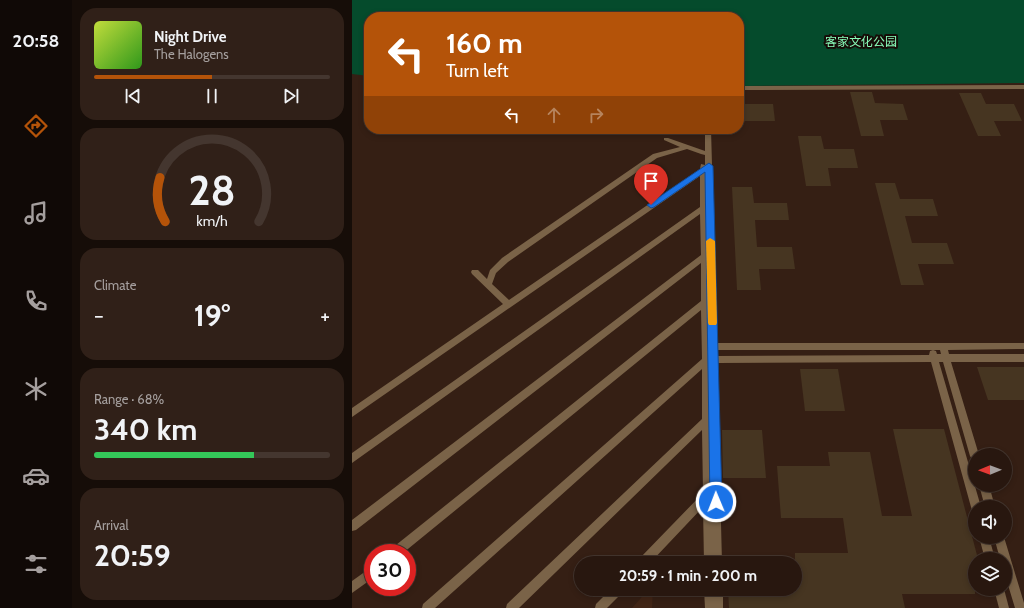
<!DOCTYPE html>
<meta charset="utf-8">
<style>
body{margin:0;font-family:Cabin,"Noto Sans SC",sans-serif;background:#302018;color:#f1f3f6;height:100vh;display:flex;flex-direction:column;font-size:15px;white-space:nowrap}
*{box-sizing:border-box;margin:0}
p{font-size:13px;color:#a59f9e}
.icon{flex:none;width:22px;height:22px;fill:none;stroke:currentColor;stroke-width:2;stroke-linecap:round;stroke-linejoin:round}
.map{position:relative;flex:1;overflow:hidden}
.panel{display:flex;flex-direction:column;gap:8px;padding:8px;background:#160d08;width:280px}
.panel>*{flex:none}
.banner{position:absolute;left:12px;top:12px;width:380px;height:122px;border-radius:16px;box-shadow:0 2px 6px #0003,0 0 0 1px #44362f;background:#b45309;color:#fff;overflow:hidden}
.needle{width:26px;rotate:269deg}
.fabs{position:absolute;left:616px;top:448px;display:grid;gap:8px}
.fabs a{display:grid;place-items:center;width:44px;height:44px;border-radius:50%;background:#28170f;box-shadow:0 2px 6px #0003,0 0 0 1px #44362f;font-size:20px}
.speed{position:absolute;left:12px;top:544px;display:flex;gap:8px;font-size:20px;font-weight:700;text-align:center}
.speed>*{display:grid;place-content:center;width:52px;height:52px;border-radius:50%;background:#28170f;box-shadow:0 2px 6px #0003,0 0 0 1px #44362f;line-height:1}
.speed .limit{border:6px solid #d22;background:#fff;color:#111}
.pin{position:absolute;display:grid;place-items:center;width:34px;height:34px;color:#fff;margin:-41px -17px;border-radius:50% 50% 50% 0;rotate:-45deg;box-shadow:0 0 4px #0007}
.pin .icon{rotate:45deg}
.me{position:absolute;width:44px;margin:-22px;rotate:359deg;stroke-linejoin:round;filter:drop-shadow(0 0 3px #0008)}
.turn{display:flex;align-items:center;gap:14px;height:84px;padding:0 16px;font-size:18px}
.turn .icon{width:52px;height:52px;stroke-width:2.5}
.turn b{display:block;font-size:28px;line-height:34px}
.lanes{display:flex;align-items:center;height:38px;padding:0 16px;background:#0003;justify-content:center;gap:20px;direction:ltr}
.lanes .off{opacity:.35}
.big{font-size:30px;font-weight:700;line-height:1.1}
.panel .card{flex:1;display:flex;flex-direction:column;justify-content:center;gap:6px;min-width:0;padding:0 14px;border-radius:16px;background:#302018}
.panel .dial{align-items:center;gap:0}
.dial svg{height:104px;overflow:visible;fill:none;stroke:#44362f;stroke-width:7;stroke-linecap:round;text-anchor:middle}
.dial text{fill:#f1f3f6;stroke:none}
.song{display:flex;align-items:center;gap:12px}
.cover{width:48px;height:48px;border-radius:6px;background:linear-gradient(135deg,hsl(70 70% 55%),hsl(110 70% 35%))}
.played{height:4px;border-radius:2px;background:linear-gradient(90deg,#b45309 50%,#44362f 50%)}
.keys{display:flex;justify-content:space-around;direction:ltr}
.heat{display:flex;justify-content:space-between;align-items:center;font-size:22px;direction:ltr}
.charge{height:6px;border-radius:3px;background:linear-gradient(90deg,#34c759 68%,#44362f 0)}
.trip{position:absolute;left:222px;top:556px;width:228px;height:40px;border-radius:20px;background:#28170f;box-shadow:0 2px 6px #0003,0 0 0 1px #44362f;font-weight:700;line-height:40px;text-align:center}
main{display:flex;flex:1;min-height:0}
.tab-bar{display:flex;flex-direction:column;width:72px;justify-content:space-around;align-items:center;background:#100906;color:#a59f9e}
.tab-bar .icon{width:28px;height:28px}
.tab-bar .current{color:#b45309}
.tab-bar b{font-size:18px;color:#f1f3f6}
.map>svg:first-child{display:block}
.built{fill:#412516}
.green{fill:#054b2c}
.building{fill:#463521}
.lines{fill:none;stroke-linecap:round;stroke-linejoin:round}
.street{fill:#7a6348;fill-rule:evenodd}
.route{fill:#1a73e8;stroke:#114b97}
.slow{fill:#f59e0b}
.labels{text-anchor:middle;stroke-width:4;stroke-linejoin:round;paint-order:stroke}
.far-park-label{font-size:12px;fill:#89fdba;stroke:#160c07}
</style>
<main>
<nav class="tab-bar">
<b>20:58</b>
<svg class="icon current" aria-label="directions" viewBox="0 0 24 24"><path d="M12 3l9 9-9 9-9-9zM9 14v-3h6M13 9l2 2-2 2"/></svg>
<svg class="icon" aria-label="music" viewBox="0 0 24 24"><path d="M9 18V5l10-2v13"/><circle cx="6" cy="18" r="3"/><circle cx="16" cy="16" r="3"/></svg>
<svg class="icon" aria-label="phone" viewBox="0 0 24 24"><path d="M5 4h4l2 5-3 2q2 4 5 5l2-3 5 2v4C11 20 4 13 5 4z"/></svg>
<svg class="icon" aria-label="climate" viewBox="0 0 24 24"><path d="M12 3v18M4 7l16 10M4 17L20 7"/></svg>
<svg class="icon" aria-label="car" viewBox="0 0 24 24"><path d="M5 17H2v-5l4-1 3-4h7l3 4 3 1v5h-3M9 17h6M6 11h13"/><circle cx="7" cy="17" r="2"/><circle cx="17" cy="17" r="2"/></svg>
<svg class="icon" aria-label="filters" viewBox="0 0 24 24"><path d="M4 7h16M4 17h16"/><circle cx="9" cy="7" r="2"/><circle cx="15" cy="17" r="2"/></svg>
</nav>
<section class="panel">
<div class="card">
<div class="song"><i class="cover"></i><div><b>Night Drive</b><p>The Halogens</p></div></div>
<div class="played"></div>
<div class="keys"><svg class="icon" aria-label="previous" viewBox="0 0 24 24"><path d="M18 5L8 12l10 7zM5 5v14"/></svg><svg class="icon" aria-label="pause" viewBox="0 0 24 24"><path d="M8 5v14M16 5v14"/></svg><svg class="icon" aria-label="next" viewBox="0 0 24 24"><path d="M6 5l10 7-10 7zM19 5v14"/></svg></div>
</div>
<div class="card dial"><svg viewBox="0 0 100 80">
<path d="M14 69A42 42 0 1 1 86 69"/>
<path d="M14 69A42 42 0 0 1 10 35" stroke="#b45309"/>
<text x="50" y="56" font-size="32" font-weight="700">28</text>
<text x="50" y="72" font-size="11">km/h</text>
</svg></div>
<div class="card"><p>Climate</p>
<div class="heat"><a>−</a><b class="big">19°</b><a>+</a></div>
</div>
<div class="card"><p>Range · 68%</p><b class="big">340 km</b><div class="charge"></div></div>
<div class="card"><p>Arrival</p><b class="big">20:59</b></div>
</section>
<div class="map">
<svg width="672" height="608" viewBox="0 0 672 608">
<rect width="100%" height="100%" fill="#351f14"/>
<polygon class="built" points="297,589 301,589 300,608 280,608"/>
<polygon class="green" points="0,0 672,0 672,83 387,86 387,17 17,17 17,76 0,74"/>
<g class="building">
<polygon points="498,92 520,92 523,103 551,104 556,120 528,120 532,136 509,136"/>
<polygon points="607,93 629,93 634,104 662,104 670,121 642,121 649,136 626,136"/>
<polygon points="387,104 421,104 423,121 387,121"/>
<polygon points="446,136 469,136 472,149 502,149 506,168 476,168 479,186 454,186"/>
<polygon points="523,183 543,183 548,199 581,199 586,216 553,216 560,243 595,243 602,264 566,264 572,285 549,285"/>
<polygon points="380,187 400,187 402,203 435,203 437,220 403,220 405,247 440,247 443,269 407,269 409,290 385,290"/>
<polygon points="625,367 672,367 672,400 636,400"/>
<polygon points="448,369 486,369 493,411 453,411"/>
<polygon points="541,429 592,429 626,559 623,559 623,594 550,594 553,608 377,608 376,589 443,589 443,553 496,553 491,518 429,518 425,466 478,466 476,452 518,452 530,516 560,516"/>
<polygon points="370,430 410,430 414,478 371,478"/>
</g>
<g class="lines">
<g class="street">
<polygon points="672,85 672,89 387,90 387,86"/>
<path d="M353,129H359L365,343H672V349L596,350L597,354H672V362H599L627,455H623V460L620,459L618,456L591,362H587L629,507H623V511L620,510L619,507L579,362L365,363L370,563H352L351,507L298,563H286L287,559L351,493L350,430L167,608H154L155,604L350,419V369L83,608H70L71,604L350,359L349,310L51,553H38L39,549L349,301V263L4,530L0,531V520L349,255L348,214L0,463V453L348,207V176L0,417V408L151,304L120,274L119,272L120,270H126L135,279L138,270L150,258L301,154L328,147L312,140V138H316L353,151ZM335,149L349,154L353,155V165L349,164L348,169L157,300L140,284L144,273L156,262L305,158ZM365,350H588L589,354H585L584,351L581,350L578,351L577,355L365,356Z"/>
<polygon points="627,485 637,485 643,507 633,507"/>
<polygon points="627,537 637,537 643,559 633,559"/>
<polygon points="642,537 652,537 672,603 672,608 663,608 653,575 653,559 648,559"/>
<polygon points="21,566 21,578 0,593 0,581"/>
<polygon points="259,589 271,589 270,593 255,608 243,608 244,604"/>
<polygon points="352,589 371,589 371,608 353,608"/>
<polygon points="642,589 652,589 657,608 647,608"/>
</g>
</g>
<polygon class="route" points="357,163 361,166 370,502 368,506 364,508 360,506 358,502 353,172 302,207 299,208 295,205"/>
<polygon class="slow" points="358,238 363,241 365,323 364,325 357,325 356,323 354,241"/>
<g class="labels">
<g class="far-park-label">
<text x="509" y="46">客家文化公园</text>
</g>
</g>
</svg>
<div class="fabs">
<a><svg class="needle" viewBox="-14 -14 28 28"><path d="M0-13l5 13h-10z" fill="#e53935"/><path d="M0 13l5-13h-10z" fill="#a59f9e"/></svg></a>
<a><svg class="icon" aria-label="sound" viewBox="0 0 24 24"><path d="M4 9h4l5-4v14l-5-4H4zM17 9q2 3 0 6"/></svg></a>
<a><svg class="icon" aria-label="layers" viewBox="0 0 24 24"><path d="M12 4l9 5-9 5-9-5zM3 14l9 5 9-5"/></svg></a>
</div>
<div class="speed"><div class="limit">30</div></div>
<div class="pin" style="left:299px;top:205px;background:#d93025"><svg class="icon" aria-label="arrive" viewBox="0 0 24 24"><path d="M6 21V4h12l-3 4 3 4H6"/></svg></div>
<svg class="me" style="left:364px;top:502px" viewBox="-20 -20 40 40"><circle r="17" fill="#1a73e8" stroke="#fff" stroke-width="3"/><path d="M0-11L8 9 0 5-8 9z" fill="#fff"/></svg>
<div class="trip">20:59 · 1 min · 200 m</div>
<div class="banner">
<div class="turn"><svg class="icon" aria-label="left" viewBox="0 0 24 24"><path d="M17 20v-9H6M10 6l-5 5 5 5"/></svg><div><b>160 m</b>Turn left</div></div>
<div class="lanes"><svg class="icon" aria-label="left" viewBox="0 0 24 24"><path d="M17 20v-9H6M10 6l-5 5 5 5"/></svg><svg class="icon off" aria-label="ahead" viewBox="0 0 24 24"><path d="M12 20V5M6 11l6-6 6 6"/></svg><svg class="icon off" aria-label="right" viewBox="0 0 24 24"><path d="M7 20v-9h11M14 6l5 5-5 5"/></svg></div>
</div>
</div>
</main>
